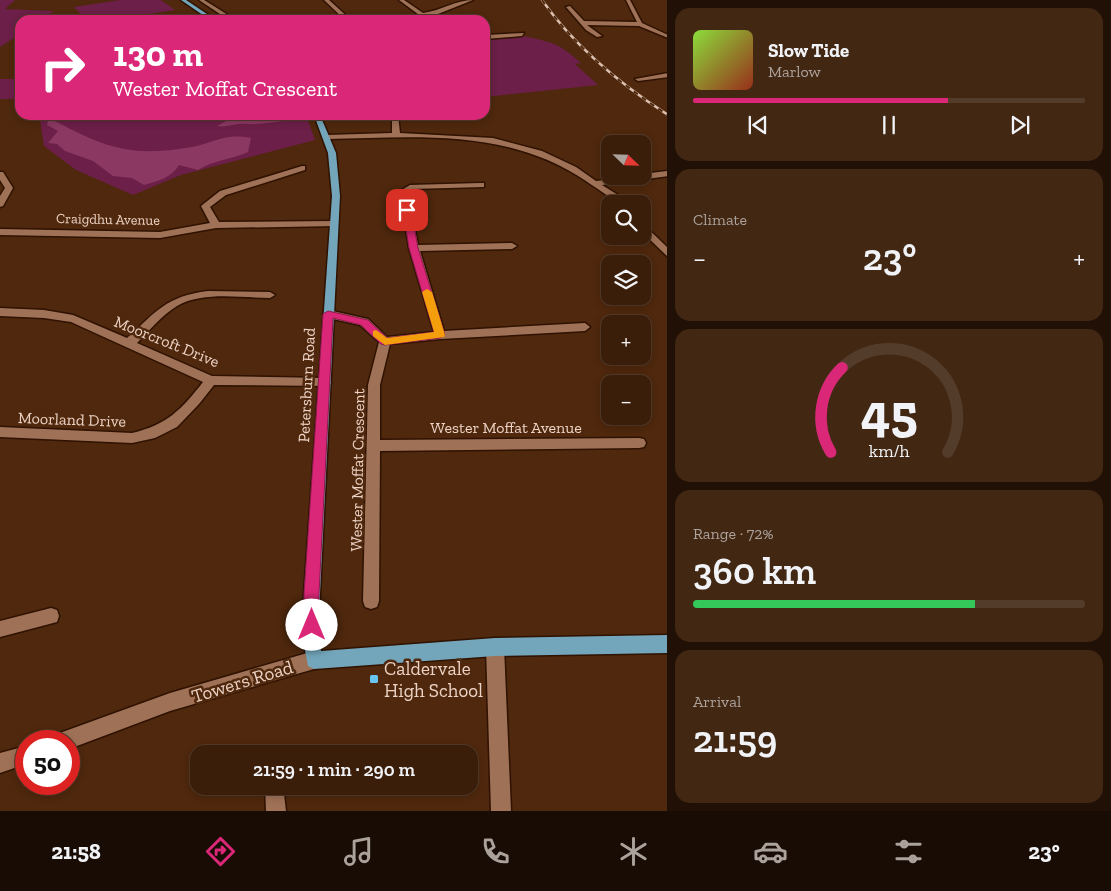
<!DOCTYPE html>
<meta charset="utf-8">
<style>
body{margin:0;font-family:"Zilla Slab",serif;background:#422713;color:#f1f3f6;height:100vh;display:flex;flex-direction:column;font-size:19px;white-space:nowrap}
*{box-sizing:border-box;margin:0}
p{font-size:16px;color:#aca29c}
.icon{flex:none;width:28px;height:28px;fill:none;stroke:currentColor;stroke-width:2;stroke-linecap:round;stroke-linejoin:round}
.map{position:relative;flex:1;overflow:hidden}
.drawer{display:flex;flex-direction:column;gap:8px;padding:8px;background:#201006;width:444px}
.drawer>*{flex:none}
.guide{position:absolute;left:15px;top:15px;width:475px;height:105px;border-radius:15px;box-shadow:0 2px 8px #0003,0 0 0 1px #543c2b;background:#db2777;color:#fff;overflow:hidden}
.needle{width:32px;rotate:113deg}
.tools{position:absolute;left:601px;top:135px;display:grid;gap:10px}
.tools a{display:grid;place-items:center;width:50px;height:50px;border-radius:10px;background:#3b1e0a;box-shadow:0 2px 8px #0003,0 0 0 1px #543c2b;font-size:25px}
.speed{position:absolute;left:15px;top:730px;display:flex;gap:10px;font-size:25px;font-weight:700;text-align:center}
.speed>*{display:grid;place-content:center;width:65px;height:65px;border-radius:50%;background:#3b1e0a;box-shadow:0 2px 8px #0003,0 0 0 1px #543c2b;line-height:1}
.speed .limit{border:8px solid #d22;background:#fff;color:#111}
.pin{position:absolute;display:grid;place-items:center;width:42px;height:42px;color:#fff;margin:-21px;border-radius:10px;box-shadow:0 2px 8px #0006}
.me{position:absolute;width:55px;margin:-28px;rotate:0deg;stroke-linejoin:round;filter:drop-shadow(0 0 4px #0008)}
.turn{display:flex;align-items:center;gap:18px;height:105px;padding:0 15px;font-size:22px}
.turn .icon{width:65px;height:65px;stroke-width:2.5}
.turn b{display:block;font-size:35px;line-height:42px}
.big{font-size:38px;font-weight:600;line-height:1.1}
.drawer .tile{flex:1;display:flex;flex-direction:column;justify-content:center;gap:8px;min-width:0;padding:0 18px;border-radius:15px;background:#422713}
.drawer .dial{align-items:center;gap:0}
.dial svg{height:130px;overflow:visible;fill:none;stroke:#543c2b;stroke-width:7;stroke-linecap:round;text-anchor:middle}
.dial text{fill:#f1f3f6;stroke:none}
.song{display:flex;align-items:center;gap:15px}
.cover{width:60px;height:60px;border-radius:8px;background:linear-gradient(135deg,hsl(90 70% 55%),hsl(10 70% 35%))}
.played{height:5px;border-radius:2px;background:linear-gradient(90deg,#db2777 65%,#543c2b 65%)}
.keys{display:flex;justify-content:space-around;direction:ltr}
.heat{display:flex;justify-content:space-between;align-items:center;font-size:28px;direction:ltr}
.charge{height:8px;border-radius:4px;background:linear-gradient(90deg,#34c759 72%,#543c2b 0)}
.trip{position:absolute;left:190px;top:745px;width:288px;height:50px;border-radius:15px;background:#3b1e0a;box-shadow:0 2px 8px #0003,0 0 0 1px #543c2b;font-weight:600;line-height:50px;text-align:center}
.tabs{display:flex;height:80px;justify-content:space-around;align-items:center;background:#180c04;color:#aca29c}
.tabs .icon{width:35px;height:35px}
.tabs .selected{color:#db2777}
.tabs b{font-size:22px;color:#f1f3f6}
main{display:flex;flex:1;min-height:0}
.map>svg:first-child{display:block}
.green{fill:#6c1f48}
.forest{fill:#8b3962}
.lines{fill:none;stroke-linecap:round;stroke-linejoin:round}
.minor-casing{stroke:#2f1201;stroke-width:3}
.major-casing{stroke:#2f1201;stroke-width:3}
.minor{fill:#9f7257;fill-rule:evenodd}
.major{fill:#73a6bb;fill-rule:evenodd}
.rail-casing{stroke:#dbc0b1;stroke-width:2.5}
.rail{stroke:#4f280d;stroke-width:2;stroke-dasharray:5;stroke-linecap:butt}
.route{fill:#db2777;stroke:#8e194d}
.slow{fill:#f59e0b}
.poi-dot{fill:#68c4f0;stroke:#4f280d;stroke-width:2}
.labels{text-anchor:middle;stroke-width:5;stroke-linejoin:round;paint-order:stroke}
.far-street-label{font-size:14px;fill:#edd3c5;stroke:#4f280d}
.street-label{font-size:16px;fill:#edd3c5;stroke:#4f280d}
.near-poi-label{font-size:19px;fill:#edd3c5;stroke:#4f280d;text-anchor:start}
.near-street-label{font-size:19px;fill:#edd3c5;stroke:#4f280d}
</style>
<main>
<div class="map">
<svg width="668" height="811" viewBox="0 0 668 811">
<rect width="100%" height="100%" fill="#4f280d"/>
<g class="green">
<polygon points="0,0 15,0 5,9 54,11 40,20 20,20 20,34 0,47"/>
<polygon points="120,0 161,0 175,10 111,20 87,20 74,7"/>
<path d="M519,35C550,42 557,41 581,63L575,64L598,85L485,97V38Z"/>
<rect x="0" y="79" width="20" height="20"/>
<polygon points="42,115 306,115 315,140 181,175 133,195 76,170 44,146 40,120"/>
</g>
<g class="forest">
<path d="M237,115H302L300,120C282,120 262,125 245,124C235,123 227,128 217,126Z"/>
<path d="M49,118C104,147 129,158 192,147C217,142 224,133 251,138L248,152C230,160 214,160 198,170L179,165C171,178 158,181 144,185L132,178L113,176L93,161L65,151L57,144L48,143L58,131L47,125Z"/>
</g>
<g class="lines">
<g class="minor-casing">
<g id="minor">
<polygon points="199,0 204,0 236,20 229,20"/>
<polygon points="324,0 329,0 351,20 345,20"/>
<path d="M399,0H404L423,13C440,11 456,0 473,0L438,14L427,16L432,20H426Z"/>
<polygon points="626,0 630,0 642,23 668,35 668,38 639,26 587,25 602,36 597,37 586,30 566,7 570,6 584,21 637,22"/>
<polygon points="524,33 522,36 485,39 485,35"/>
<polygon points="668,73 668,77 638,81 635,79"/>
<path d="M392,115H398L400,133L493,138L542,151L576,167L596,181L642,176V174L668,171V176L602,185L618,195L626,204H617C608,195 596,188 586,181C507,128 418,137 327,139L323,137L327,135L392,133Z"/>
<polygon points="302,166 305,166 305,170 226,195 210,207 219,222 335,221 338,222 338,226 216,228 160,238 0,235 0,229 160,232 210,223 201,206 220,191"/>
<polygon points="0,172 3,172 13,188 3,206 0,207 0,196 5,188 0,180"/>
<polygon points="481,183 484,183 484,187 412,189 408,192 418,245 512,243 517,246 512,249 420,251 444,331 585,323 590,327 585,331 440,339 390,344 380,385 380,440 639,438 644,439 646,443 644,447 639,448 380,451 379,601 377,607 371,609 365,607 363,601 368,385 379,342 360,325 324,317 323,314 328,310 368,319 387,337 434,332 409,248 400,191 410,185"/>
<polygon points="642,223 668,248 668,257 642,232"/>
<path d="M208,291L270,292L275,295L270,298C241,298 203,291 177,306C162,315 150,330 137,343L212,376L325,378L329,380L331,383L329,386L214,385L199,404L177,427L155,438L132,443L0,437V427L132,433C167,425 182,409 203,382L71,322L44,318L0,316V308L44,310L73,315L127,338C156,312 166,296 208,291Z"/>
<polygon points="51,608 57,610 59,616 57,622 0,637 0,621"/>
<polygon points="495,638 501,641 504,647 511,811 491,811 486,647 489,641"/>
<polygon points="314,651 320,654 323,660 320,666 314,669 170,711 69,749 69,741 55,741 57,734 170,693"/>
<polygon points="26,746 26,764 0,773 0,753"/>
<polygon points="265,786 283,786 286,811 266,811"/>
</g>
</g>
<g class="major-casing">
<g id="major">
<polygon points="181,0 186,0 216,20 210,20"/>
<polygon points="314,115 320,115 336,153 340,196 320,594 319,640 321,651 495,638 668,635 668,653 495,656 314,669 308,666 303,640 304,594 332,196 328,153"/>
</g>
</g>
<use href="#minor" class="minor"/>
<use href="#major" class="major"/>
<g class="rail-casing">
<path id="rail" d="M542,0C575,47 620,84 668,115"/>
</g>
<use href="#rail" class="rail"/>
</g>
<polygon class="route" points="407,207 411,210 418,248 445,335 440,338 385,345 381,344 361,325 333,318 319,594 319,625 317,630 312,632 306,630 304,625 304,594 323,314 328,311 368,320 387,338 434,332 409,248 403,210"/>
<polygon class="slow" points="427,289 432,292 445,335 444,337 385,345 373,336 373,331 376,330 387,338 434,332 422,292"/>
<rect class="poi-dot" x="369" y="674" width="10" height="10" rx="2.5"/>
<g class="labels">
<g class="far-street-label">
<text transform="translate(108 219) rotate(1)" y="5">Craigdhu Avenue</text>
</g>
<g class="street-label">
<text transform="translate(167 341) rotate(22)" y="6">Moorcroft Drive</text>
<text transform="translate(306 385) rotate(-87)" y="6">Petersburn Road</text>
<text transform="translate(72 419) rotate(2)" y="6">Moorland Drive</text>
<text x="506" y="433">Wester Moffat Avenue</text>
<text transform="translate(357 470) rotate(-89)" y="6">Wester Moffat Crescent</text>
</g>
<g class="near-poi-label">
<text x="384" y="675">Caldervale<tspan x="384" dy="22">High School</tspan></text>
</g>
<g class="near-street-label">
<text transform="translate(242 681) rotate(-17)" y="7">Towers Road</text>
</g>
</g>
</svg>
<div class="tools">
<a><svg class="needle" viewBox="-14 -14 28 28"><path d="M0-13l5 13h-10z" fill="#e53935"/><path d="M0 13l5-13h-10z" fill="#aca29c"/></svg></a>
<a><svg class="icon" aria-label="search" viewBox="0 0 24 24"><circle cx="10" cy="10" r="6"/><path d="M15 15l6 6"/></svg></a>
<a><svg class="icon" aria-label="layers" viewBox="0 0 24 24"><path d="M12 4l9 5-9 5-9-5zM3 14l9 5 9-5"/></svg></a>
<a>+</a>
<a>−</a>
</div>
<div class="speed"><div class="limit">50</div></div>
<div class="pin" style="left:407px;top:210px;background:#d93025"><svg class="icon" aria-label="arrive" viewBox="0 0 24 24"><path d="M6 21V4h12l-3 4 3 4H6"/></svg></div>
<svg class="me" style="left:312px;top:625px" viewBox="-20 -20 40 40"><circle r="19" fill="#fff"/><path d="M0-13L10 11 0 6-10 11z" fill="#db2777"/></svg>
<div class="trip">21:59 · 1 min · 290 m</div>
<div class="guide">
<div class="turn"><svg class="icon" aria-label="right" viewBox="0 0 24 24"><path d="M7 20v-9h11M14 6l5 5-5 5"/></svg><div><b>130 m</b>Wester Moffat Crescent</div></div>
</div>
</div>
<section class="drawer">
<div class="tile">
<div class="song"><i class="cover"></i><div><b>Slow Tide</b><p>Marlow</p></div></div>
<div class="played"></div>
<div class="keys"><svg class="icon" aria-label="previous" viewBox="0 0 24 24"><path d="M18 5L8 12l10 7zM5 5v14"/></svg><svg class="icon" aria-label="pause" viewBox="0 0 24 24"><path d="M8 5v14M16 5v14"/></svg><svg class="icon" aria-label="next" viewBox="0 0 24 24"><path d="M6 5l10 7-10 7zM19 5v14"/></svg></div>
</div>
<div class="tile"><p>Climate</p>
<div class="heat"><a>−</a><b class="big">23°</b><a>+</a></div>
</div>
<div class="tile dial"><svg viewBox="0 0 100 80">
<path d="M14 69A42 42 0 1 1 86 69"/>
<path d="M14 69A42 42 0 0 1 21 17" stroke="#db2777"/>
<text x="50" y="56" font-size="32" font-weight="700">45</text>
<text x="50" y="72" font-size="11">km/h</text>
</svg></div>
<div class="tile"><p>Range · 72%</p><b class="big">360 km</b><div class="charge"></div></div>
<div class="tile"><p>Arrival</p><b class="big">21:59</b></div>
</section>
</main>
<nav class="tabs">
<b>21:58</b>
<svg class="icon selected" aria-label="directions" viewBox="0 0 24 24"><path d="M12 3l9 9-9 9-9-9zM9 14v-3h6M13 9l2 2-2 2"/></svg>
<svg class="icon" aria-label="music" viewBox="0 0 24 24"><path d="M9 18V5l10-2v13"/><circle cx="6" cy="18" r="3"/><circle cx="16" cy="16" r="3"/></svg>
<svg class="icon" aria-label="phone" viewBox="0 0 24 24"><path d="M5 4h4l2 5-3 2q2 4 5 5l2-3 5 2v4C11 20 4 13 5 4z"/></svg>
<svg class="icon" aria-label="climate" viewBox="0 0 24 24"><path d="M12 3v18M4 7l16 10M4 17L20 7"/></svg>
<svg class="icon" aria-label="car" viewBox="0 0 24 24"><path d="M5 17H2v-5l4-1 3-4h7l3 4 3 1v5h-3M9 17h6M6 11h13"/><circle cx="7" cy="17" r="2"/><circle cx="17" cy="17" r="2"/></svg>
<svg class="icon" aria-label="filters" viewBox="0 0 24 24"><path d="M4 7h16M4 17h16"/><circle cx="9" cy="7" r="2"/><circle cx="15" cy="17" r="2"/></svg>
<b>23°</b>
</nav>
